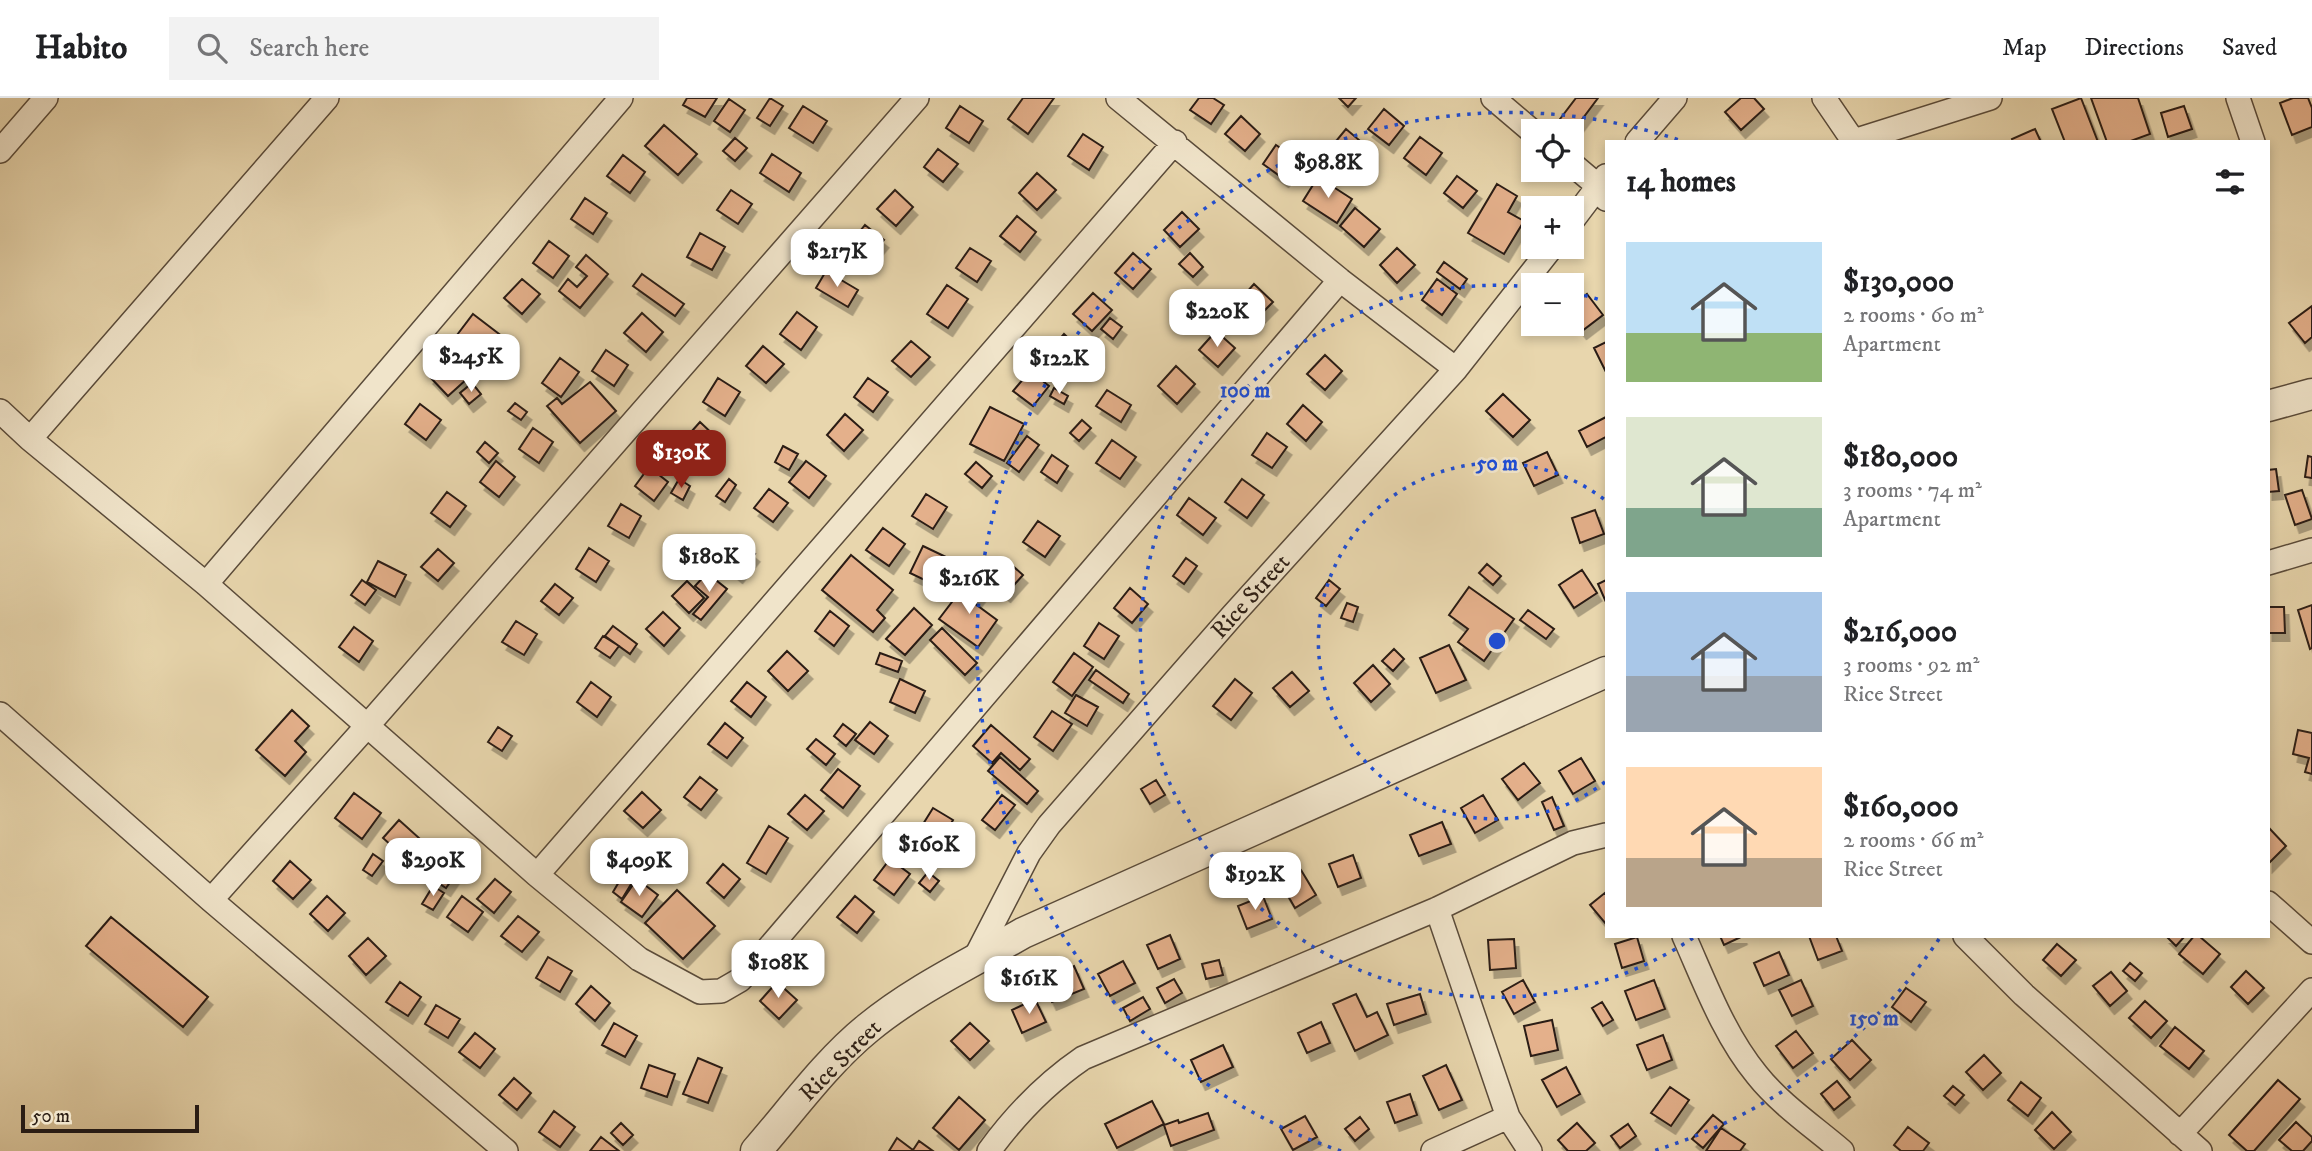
<!DOCTYPE html>
<html lang="en">
<head>
<meta charset="utf-8">
<style>
	:root { --surface:#fff; --page:#f2f2f2; --text:#202124; --muted:#757577; --line:#e0e0e0; --accent:#8f2418 }
	body { margin:0; font-family:"IM FELL DW Pica",serif; background:var(--page); color:var(--text); height:100vh; display:flex; flex-direction:column; font-size:26px; white-space:nowrap }
	* { box-sizing:border-box; margin:0 }
	p { font-size:23px; color:var(--muted) }
	.icon { flex:none; width:38px; height:38px; fill:none; stroke:currentColor; stroke-width:2; stroke-linecap:round; stroke-linejoin:round }
	.map { position:relative; flex:1; overflow:hidden }
	.panel { position:absolute; left:1605px; top:42px; width:665px; height:798px; display:flex; flex-direction:column; background:var(--surface); border-radius:0px; box-shadow:0 4px 10px #0003 }
	.panel>* { flex:none }
	.fabs { position:absolute; left:1521px; top:21px; display:grid; gap:14px }
	.fabs a { display:grid; place-items:center; width:63px; height:63px; border-radius:0px; background:var(--surface); box-shadow:0 4px 10px #0003; font-size:35px }
	.scale { position:absolute; left:21px; bottom:18px; width:178px; box-sizing:border-box; padding-left:7px; border:4px solid #2b1d14; border-top:0; font-size:19px; line-height:24px; white-space:nowrap; color:#2b1d14; -webkit-text-stroke:5px #f0e4ca; paint-order:stroke }
	.price { position:absolute; translate:-50% -60px; padding:0 16px; border-radius:14px; background:#fff; color:#222; font-size:23px; line-height:46px; filter:drop-shadow(0 2px 4px #0008) }
	.price::after { content:''; position:absolute; left:50%; top:42px; width:21px; height:16px; margin-left:-10px; background:inherit; clip-path:polygon(0 0,100% 0,50% 100%) }
	.price.on { background:var(--accent); color:#fff }
	ul { padding:0; list-style:none }
	li { display:flex; align-items:center; gap:21px; height:175px; padding:0 21px }
	li span { display:grid; place-items:center; flex:none; width:196px; height:140px; border-radius:0px; color:#555 }
	li>.icon { margin-inline-start:auto }
	span .icon { width:84px; height:84px; fill:#fffc; stroke-width:1 }
	li b { font-size:30px }
	h2 { display:flex; justify-content:space-between; align-items:center; height:84px; padding:0 21px; font-size:30px }
	header { display:flex; align-items:center; gap:42px; box-sizing:border-box; height:98px; padding:0 35px; background:var(--surface); border-bottom:2px solid var(--line) }
	header strong { font-size:33px }
	nav { display:flex; gap:38px; margin-inline-start:auto; font-size:24px }
	.search { width:490px; height:63px; background:var(--page); display:flex; align-items:center; gap:18px; box-sizing:border-box; padding:0 24px; border-radius:0px; color:var(--muted); font-size:26px }
	.map>svg:first-child { display:block }
	.building { fill:#e4b08b; stroke:#2b1d14; stroke-width:2; filter:url(#shadow) }
	.lines { fill:none; stroke-linecap:round; stroke-linejoin:round }
	.minor-casing { stroke:#5a4b3a; stroke-width:26 }
	.tertiary-casing { stroke:#5a4b3a; stroke-width:33 }
	.minor { stroke:#f0e4ca; stroke-width:23 }
	.tertiary { stroke:#f0e4ca; stroke-width:30 }
	.ring { fill:none; stroke:#1d4ed8; stroke-width:3.5; stroke-dasharray:3.5 7 }
	.labels { text-anchor:middle; stroke-width:5; stroke-linejoin:round; paint-order:stroke }
	.street-label { font-size:24px; fill:#2b1d14; stroke:#f0e4ca }
	.centre { fill:#1d4ed8; stroke:#f0e4ca; stroke-width:3.5 }
	.ring-label { font-size:21px; text-anchor:middle; font-weight:bold; fill:#1d4ed8; stroke:#f0e4ca; stroke-width:5; stroke-linejoin:round; paint-order:stroke }
</style>
</head>
<body>
<header>
<strong>Habito</strong>
<div class="search"><svg class="icon" aria-label="search" viewBox="0 0 24 24"><circle cx="10" cy="10" r="6"/><path d="M15 15l6 6"/></svg>Search here</div>
<nav><a>Map</a><a>Directions</a><a>Saved</a></nav>
</header>
<div class="map">
<svg width="2312" height="1053" viewBox="0 0 2312 1053">
	<defs>
		<filter id="shadow"><feDropShadow dx="4.5" dy="8" stdDeviation="0" flood-color="#0004"/></filter>
	</defs>
	<rect width="100%" height="100%" fill="#e8d6ad"/>
	<filter id="stains"><feTurbulence type="fractalNoise" baseFrequency=".00286" numOctaves="4"/><feColorMatrix values="0 0 0 0 .2 0 0 0 0 .09 0 0 0 0 .02 0 0 0 .5 -.17"/></filter>
	<radialGradient id="worn" r=".72"><stop offset=".6" stop-color="#630" stop-opacity="0"/><stop offset="1" stop-color="#630" stop-opacity=".3"/></radialGradient>
	<path class="building" d="M687 0H717L705 19 683 7Z
		M770 0 783 8 770 28 757 20Z
		M1023 0H1054L1028 36 1008 21Z
		M1199 0H1213L1224 7 1211 26 1190 12Z
		M1339 0H1356L1348 9Z
		M1576 0H1598L1574 32 1560 21Z
		M1741 0H1754L1764 11 1741 32 1725 14Z
		M2081 0 2098 44H2065L2052 11Z
		M2091 0H2138L2150 36 2128 44H2107Z
		M2293 0H2308L2312 10V29L2292 37 2280 5Z
		M729 1 745 12 730 34 714 23Z
		M803 8 827 23 813 45 789 30Z
		M960 8 983 23 969 45 946 30Z
		M2184 8 2192 31 2168 39 2161 15Z
		M1384 11 1404 28 1389 47 1368 31Z
		M1241 18 1260 36 1245 53 1225 36Z
		M664 27 697 56 678 77 645 48Z
		M1346 31 1359 42 1345 58 1332 48Z
		M2035 31 2041 44H2013L2012 41Z
		M1083 36 1103 49 1089 72 1068 58Z
		M1420 39 1442 55 1426 77 1404 60Z
		M735 40 747 50 735 63 723 53Z
		M1276 47 1298 62 1284 81 1263 66Z
		M938 51 958 66 943 84 924 69Z
		M772 56 801 75 789 94 760 75Z
		M623 57 645 74 630 95 607 78Z
		M1037 75 1056 92 1037 112 1019 95Z
		M1457 78 1477 93 1463 110 1444 95Z
		M1318 79 1352 101 1337 125 1303 103Z
		M1497 86 1517 98 1508 114 1524 123 1504 156 1468 135Z
		M731 92 752 106 738 126 717 112Z
		M895 92 913 109 896 128 877 111Z
		M585 100 607 115 593 136 571 121Z
		M1355 110 1380 131 1364 149 1340 128Z
		M1182 114 1199 131 1180 149 1164 132Z
		M1017 118 1036 134 1020 154 1000 138Z
		M865 127 884 142 867 162 849 147Z
		M700 135 725 149 712 172 687 159Z
		M549 143 569 158 553 180 533 165Z
		M970 150 991 163 977 184 956 170Z
		M1397 150 1415 167 1397 185 1380 167Z
		M1133 155 1151 171 1133 191 1115 175Z
		M1190 155 1203 169 1193 179 1179 166Z
		M586 157 608 176 580 210 559 193 568 181 577 189 587 178 576 169Z
		M1444 164 1467 181 1460 191 1437 174Z
		M826 173 858 192 848 209 816 190Z
		M642 176 684 206 675 218 633 188Z
		M522 181 540 196 522 216 504 200Z
		M1437 181 1457 196 1442 217 1422 202Z
		M1254 186 1273 204 1256 221 1238 204Z
		M947 187 968 201 948 230 927 216Z
		M1093 195 1112 212 1092 233 1073 216Z
		M1587 196 1603 217 1582 233 1572 220V208Z
		M2312 208V239L2305 245 2289 225Z
		M797 214 817 229 801 252 780 236Z
		M642 215 663 234 646 254 624 235Z
		M473 216 503 239 488 260 457 237Z
		M1110 220 1122 229 1113 241 1101 231Z
		M1216 233 1235 250 1218 269 1199 252Z
		M1064 236 1081 252 1063 272 1046 257Z
		M911 243 930 259 911 279 892 263Z
		M1606 244V274L1594 250Z
		M763 248 784 266 766 285 746 268Z
		M606 252 628 267 614 288 592 273Z
		M1325 257 1342 273 1325 292 1307 276Z
		M449 260 468 280 448 298 429 278Z
		M560 260 579 274 561 299 542 285Z
		M1176 268 1195 286 1177 306 1158 288Z
		M1030 273 1049 288 1033 308 1013 293Z
		M718 280 740 294 725 318 703 304Z
		M868 280 888 294 873 314 854 299Z
		M590 284 616 313 580 345 547 308 557 300 562 306Z
		M472 285 481 296 469 306 460 295Z
		M1054 290 1068 298 1064 306 1050 298Z
		M1107 292 1131 307 1121 324 1096 308Z
		M1503 296 1530 322 1513 339 1486 313Z
		M515 305 527 314 521 322 508 313Z
		M420 306 441 322 426 342 405 326Z
		M1303 307 1322 324 1306 343 1287 326Z
		M990 309 1024 326 1004 363 970 346Z
		M845 316 863 332 844 353 827 337Z
		M1606 319V339L1587 349 1579 333Z
		M1082 322 1091 330 1079 343 1070 335Z
		M700 324 719 342 694 369 675 352Z
		M533 330 553 344 539 365 519 351Z
		M1267 335 1287 349 1272 370 1252 357Z
		M1027 338 1039 347 1019 374 1007 365Z
		M1112 342 1136 359 1120 381 1096 365Z
		M485 344 498 355 489 365 477 354Z
		M783 348 798 356 789 372 775 364Z
		M1547 354 1558 377 1534 388 1523 365Z
		M1052 357 1068 368 1057 385 1041 374Z
		M2308 358 2312 359V380L2305 379Z
		M496 363 515 379 499 399 480 384Z
		M806 363 826 378 809 400 789 384Z
		M976 364 992 378 982 390 965 376Z
		M649 369 668 384 654 403 635 388Z
		M2276 371 2279 393 2268 394V372Z
		M679 381 690 388 683 402 671 395Z
		M729 381 736 387 725 404 716 398Z
		M1242 381 1264 397 1247 420 1225 404Z
		M769 391 788 405 773 424 754 410Z
		M2302 392 2312 421 2295 427 2285 397Z
		M447 394 466 408 450 429 431 415Z
		M926 396 947 409 933 431 912 418Z
		M1189 400 1216 420 1203 437 1177 417Z
		M621 406 641 418 629 440 608 428Z
		M1595 412 1604 436 1580 445 1572 420Z
		M1038 423 1060 438 1045 459 1023 444Z
		M883 430 905 446 889 468 866 452Z
		M735 440 755 456 738 477 718 460Z
		M923 448 946 459 933 486 910 475Z
		M589 450 609 463 596 484 576 471Z
		M438 451 454 465 438 483 421 469Z
		M851 457 893 492 877 512 885 520 873 534 822 492Z
		M1186 460 1197 468 1184 486 1173 478Z
		M1005 461 1023 477 1006 496 988 480Z
		M378 463 406 477 395 499 367 484Z
		M1487 466 1501 478 1493 487 1479 475Z
		M1582 472 1597 495 1574 510 1559 487Z
		M707 475 727 491 701 522 693 516 708 499 695 488Z
		M362 482 376 492 365 507 351 497Z
		M1329 482 1340 491 1326 508 1316 500Z
		M1606 482V504L1598 486Z
		M687 483 704 500 689 515 672 498Z
		M968 483 982 494 974 505 997 522 978 549 939 521Z
		M555 486 573 500 559 517 541 503Z
		M1469 489 1514 521 1484 563 1458 544 1468 531 1449 517Z
		M1130 490 1148 506 1132 525 1114 510Z
		M1347 505 1358 509 1353 524 1341 520Z
		M2312 507V550L2310 551 2298 512Z
		M2268 509H2284L2285 535H2268Z
		M914 510 932 527 905 557 886 541Z
		M1528 512 1554 531 1546 541 1520 522Z
		M830 513 849 528 834 548 815 533Z
		M663 514 680 530 664 548 646 531Z
		M516 523 537 536 524 557 502 544Z
		M1099 525 1119 538 1104 561 1084 548Z
		M613 528 637 546 630 556 605 538Z
		M354 529 373 543 359 564 339 549Z
		M942 530 977 565 965 577 930 542Z
		M603 538 619 548 610 560 595 550Z
		M1449 547 1466 582 1436 595 1420 560Z
		M1394 551 1404 561 1393 573 1382 563Z
		M787 553 808 573 788 593 768 573Z
		M880 555 902 563 898 574 876 566Z
		M1074 555 1093 569 1072 598 1053 584Z
		M1373 567 1390 586 1371 604 1354 585Z
		M1096 572 1129 596 1123 605 1089 582Z
		M1292 574 1309 593 1290 609 1273 590Z
		M900 581 925 593 915 615 890 604Z
		M1235 581 1252 595 1231 622 1213 608Z
		M591 584 611 599 597 619 577 604Z
		M747 584 766 599 751 619 731 603Z
		M1076 597 1098 609 1087 628 1065 615Z
		M292 612 309 628 295 643 306 654 285 678 256 652Z
		M1052 613 1072 626 1053 653 1034 639Z
		M870 624 888 638 874 656 855 642Z
		M725 625 743 640 727 660 708 646Z
		M843 626 856 636 846 648 834 638Z
		M991 627 1030 661 1020 672 1001 655 992 665 973 648Z
		M498 629 512 638 502 653 488 644Z
		M2298 632 2312 635V676L2305 674 2309 660 2293 656Z
		M816 641 835 656 826 667 807 651Z
		M1000 659 1038 693 1027 706 988 673Z
		M1581 660 1595 683 1573 696 1559 673Z
		M1524 665 1540 685 1518 702 1502 681Z
		M838 671 860 688 843 710 821 692Z
		M700 679 717 692 701 712 684 699Z
		M1156 682 1165 697 1150 706 1141 691Z
		M642 694 661 712 643 730 624 713Z
		M354 695 381 715 362 741 335 720Z
		M805 697 824 713 807 732 788 716Z
		M1002 697 1015 707 995 732 982 722Z
		M1483 697 1498 722 1475 735 1461 710Z
		M1552 699 1564 728 1554 732 1542 704Z
		M933 710 953 722 941 743 920 731Z
		M399 722 419 740 403 758 383 740Z
		M1442 724 1451 746 1419 758 1410 737Z
		M769 728 788 740 766 776 747 765Z
		M2270 731 2286 748 2268 766V733Z
		M629 745 645 757 636 769 620 756Z
		M373 756 383 763 372 778 363 772Z
		M439 757 459 771 446 790 425 776Z
		M1353 757 1361 780 1338 789 1329 766Z
		M890 761 910 776 894 797 874 782Z
		M290 763 311 782 293 801 273 783Z
		M723 766 740 781 724 800 707 785Z
		M626 772 636 778 622 801 613 794Z
		M1301 772 1316 797 1295 810 1280 784Z
		M928 774 939 783 930 794 919 785Z
		M495 781 511 794 494 815 477 801Z
		M637 781 658 797 642 819 621 804Z
		M433 788 444 795 433 812 422 806Z
		M677 792 715 828 683 861 645 825Z
		M1606 794V826L1590 807Z
		M327 798 345 815 328 833 310 816Z
		M462 798 483 814 468 834 447 819Z
		M855 798 874 814 857 835 837 819Z
		M1263 798 1272 821 1247 831 1238 808Z
		M518 818 539 834 522 854 501 838Z
		M111 819 208 899 183 929 86 848Z
		M1170 837 1180 861 1158 871 1147 847Z
		M1720 838H1743L1724 847Z
		M1809 838H1836L1842 853 1818 862Z
		M2166 838H2185L2176 848Z
		M2194 838H2199L2220 856 2203 876 2179 856Z
		M1637 839 1644 863 1622 870 1615 846Z
		M368 840 386 858 366 877 349 858Z
		M1514 841 1516 870 1490 872 1488 842Z
		M2057 846 2076 862 2061 878 2043 862Z
		M1779 854 1789 877 1764 888 1754 865Z
		M548 859 572 873 560 894 536 880Z
		M1219 862 1223 877 1206 881 1202 866Z
		M1123 863 1135 885 1110 898 1098 876Z
		M2130 865 2142 875 2135 883 2123 873Z
		M1074 868 1084 891 1052 904 1042 882Z
		M2246 873 2264 890 2248 906 2231 889Z
		M2111 874 2127 893 2110 908 2093 888Z
		M1174 881 1182 895 1165 905 1157 890Z
		M1523 882 1535 904 1514 916 1502 894Z
		M1654 882 1665 911 1636 922 1625 893Z
		M1801 882 1813 908 1792 918 1779 892Z
		M400 884 421 899 408 918 386 904Z
		M777 884 797 902 779 921 760 903Z
		M591 888 610 905 595 923 576 906Z
		M1906 890 1926 904 1911 924 1892 909Z
		M1356 896 1367 919 1377 914 1388 937 1355 953 1333 906Z
		M1420 896 1426 916 1394 927 1387 906Z
		M1143 899 1150 911 1130 923 1123 910Z
		M1035 901 1046 924 1022 935 1012 912Z
		M2145 903 2167 923 2151 940 2129 920Z
		M1602 904 1613 922 1603 928 1592 910Z
		M436 907 460 921 448 940 425 926Z
		M1552 922 1558 952 1531 958 1524 928Z
		M1321 924 1330 945 1307 955 1298 935Z
		M614 925 637 938 625 959 602 947Z
		M970 925 989 943 970 962 951 943Z
		M2175 929 2204 953 2189 971 2160 948Z
		M1796 933 1813 955 1793 970 1776 948Z
		M475 935 495 951 480 970 459 954Z
		M1663 937 1672 962 1647 972 1637 947Z
		M1852 942 1871 962 1850 982 1831 961Z
		M1223 947 1233 969 1201 984 1191 962Z
		M1984 957 2001 975 1983 992 1966 974Z
		M698 960 722 970 708 1005 683 996Z
		M649 967 675 976 667 999 641 990Z
		M1446 967 1462 1002 1439 1012 1423 978Z
		M1566 969 1580 996 1557 1009 1542 982Z
		M514 980 531 995 517 1012 499 997Z
		M2278 982 2300 1001 2254 1053H2247L2229 1037Z
		M1837 983 1850 999 1834 1012 1821 996Z
		M2021 984 2041 1000 2028 1018 2008 1002Z
		M1953 988 1964 997 1955 1007 1944 998Z
		M1670 989 1689 1002 1671 1028 1651 1015Z
		M1410 996 1417 1017 1395 1025 1387 1004Z
		M959 999 985 1022 959 1052 933 1030Z
		M1152 1003 1164 1026 1117 1050 1105 1026Z
		M554 1013 575 1029 560 1049 539 1034Z
		M2052 1014 2071 1034 2054 1051 2035 1032Z
		M1208 1015 1214 1032 1171 1048 1164 1027 1178 1022 1179 1025Z
		M1713 1017 1724 1026 1703 1050 1692 1041Z
		M1305 1018 1317 1039 1293 1052 1281 1031Z
		M1360 1019 1369 1031 1355 1043 1345 1031Z
		M2296 1024 2312 1039V1043L2303 1053H2292L2279 1042Z
		M621 1025 633 1037 623 1047 611 1035Z
		M1577 1025 1595 1045 1586 1053H1568L1558 1042Z
		M1628 1026 1636 1038 1620 1050 1611 1038Z
		M1908 1029 1929 1045 1923 1053H1901L1894 1047Z
		M1721 1030 1745 1046 1740 1053H1706Z
		M601 1039 619 1053H590Z
		M897 1040 913 1052 919 1043 933 1053H889Z"/>
	<g class="lines">
		<defs>
			<path id="minor" d="M1118 0 1340 182 1456 271
				M1493 0 1533 34
				M1824 0 1854 44
				M2238 0 2253 44
				M1854 43 1990 0
				M1637 44 1675 0
				M0 53 46 0
				M1572 66 1598 88 1606 101
				M1572 123 1606 78
				M0 313 30 341 206 486 537 777 639 861 700 894 721 893 740 882 761 859 1340 182
				M30 341 327 0
				M2268 465 2312 452
				M206 486 621 0
				M0 616 211 802 506 1053
				M537 777 1175 44
				M211 802 368 627 917 0
				M2268 805 2312 844
				M1437 811 1508 1019 1530 1053
				M1684 838C1705 885 1724 937 1757 977 1780 1006 1814 1029 1842 1053
				M1965 838 2024 897 2200 1053
				M973 864 1029 755 1049 727 1232 518 1456 271 1552 149
				M2180 1036 2312 892
				M989 1053C1016 1016 1045 986 1083 960L1437 811 1573 745 1606 737
				M1433 1053 1508 1019"/>
			<path id="tertiary" d="M2268 308 2312 296
				M756 1053C791 1013 826 964 868 930 914 892 971 865 1023 835L1606 574"/>
		</defs>
		<use href="#minor" class="minor-casing"/>
		<use href="#tertiary" class="tertiary-casing"/>
		<use href="#minor" class="minor"/>
		<use href="#tertiary" class="tertiary"/>
	</g>
	<g class="ring">
		<path d="M1605 684A178 178 0 1 1 1605 402"/>
		<path d="M1693 840A356 356 0 1 1 1531 189M1574 195A356 356 0 0 1 1604 203"/>
		<path d="M1939 841A533 533 0 0 1 1653 1053M1341 1053A533 533 0 1 1 1679 42"/>
	</g>
	<g class="labels">
		<g class="street-label">
			<text transform="translate(1250 498) rotate(-48)" y="8">Rice Street</text>
			<text transform="translate(840 962) rotate(-45)" y="8">Rice Street</text>
		</g>
	</g>
	<circle cx="1497" cy="543" r="10" class="centre"/>
	<g class="ring-label">
		<text x="1245" y="299">100 m</text>
		<text x="1497" y="372">50 m</text>
		<text x="1874" y="927">150 m</text>
	</g>
	<rect width="100%" height="100%" filter="url(#stains)"/>
	<rect width="100%" height="100%" fill="url(#worn)"/>
</svg>
<div class="fabs">
<a><svg class="icon" aria-label="locate" viewBox="0 0 24 24"><circle cx="12" cy="12" r="6"/><path d="M12 2v4M12 18v4M2 12h4M18 12h4"/></svg></a>
<a>+</a>
<a>−</a>
</div>
<div class="scale">50 m</div>
<b class="price" style="left:1328px;top:102px">$98.8K</b>
<b class="price" style="left:837px;top:191px">$217K</b>
<b class="price" style="left:1217px;top:251px">$220K</b>
<b class="price" style="left:471px;top:296px">$245K</b>
<b class="price" style="left:1059px;top:298px">$122K</b>
<b class="price on" style="left:681px;top:392px">$130K</b>
<b class="price" style="left:709px;top:496px">$180K</b>
<b class="price" style="left:969px;top:518px">$216K</b>
<b class="price" style="left:929px;top:784px">$160K</b>
<b class="price" style="left:433px;top:800px">$290K</b>
<b class="price" style="left:639px;top:800px">$409K</b>
<b class="price" style="left:1255px;top:814px">$192K</b>
<b class="price" style="left:778px;top:902px">$108K</b>
<b class="price" style="left:1029px;top:918px">$161K</b>
<section class="panel">
<h2>14 homes<svg class="icon" aria-label="filters" viewBox="0 0 24 24"><path d="M4 7h16M4 17h16"/><circle cx="9" cy="7" r="2"/><circle cx="15" cy="17" r="2"/></svg></h2>
<ul>
<li><span style="background:linear-gradient(#bfe0f5 65%,#8fb573 0)"><svg class="icon" aria-label="home" viewBox="0 0 24 24"><path d="M3 11l9-7 9 7M6 9v11h12V9"/></svg></span><div><b>$130,000</b><p>2 rooms · 60 m²</p><p>Apartment</p></div></li>
<li><span style="background:linear-gradient(#dfe7d0 65%,#7fa58c 0)"><svg class="icon" aria-label="home" viewBox="0 0 24 24"><path d="M3 11l9-7 9 7M6 9v11h12V9"/></svg></span><div><b>$180,000</b><p>3 rooms · 74 m²</p><p>Apartment</p></div></li>
<li><span style="background:linear-gradient(#a9c7e8 60%,#9aa5b1 0)"><svg class="icon" aria-label="home" viewBox="0 0 24 24"><path d="M3 11l9-7 9 7M6 9v11h12V9"/></svg></span><div><b>$216,000</b><p>3 rooms · 92 m²</p><p>Rice Street</p></div></li>
<li><span style="background:linear-gradient(#ffd9b3 65%,#b9a48a 0)"><svg class="icon" aria-label="home" viewBox="0 0 24 24"><path d="M3 11l9-7 9 7M6 9v11h12V9"/></svg></span><div><b>$160,000</b><p>2 rooms · 66 m²</p><p>Rice Street</p></div></li>
</ul>
</section>
</div>
</body>
</html>
